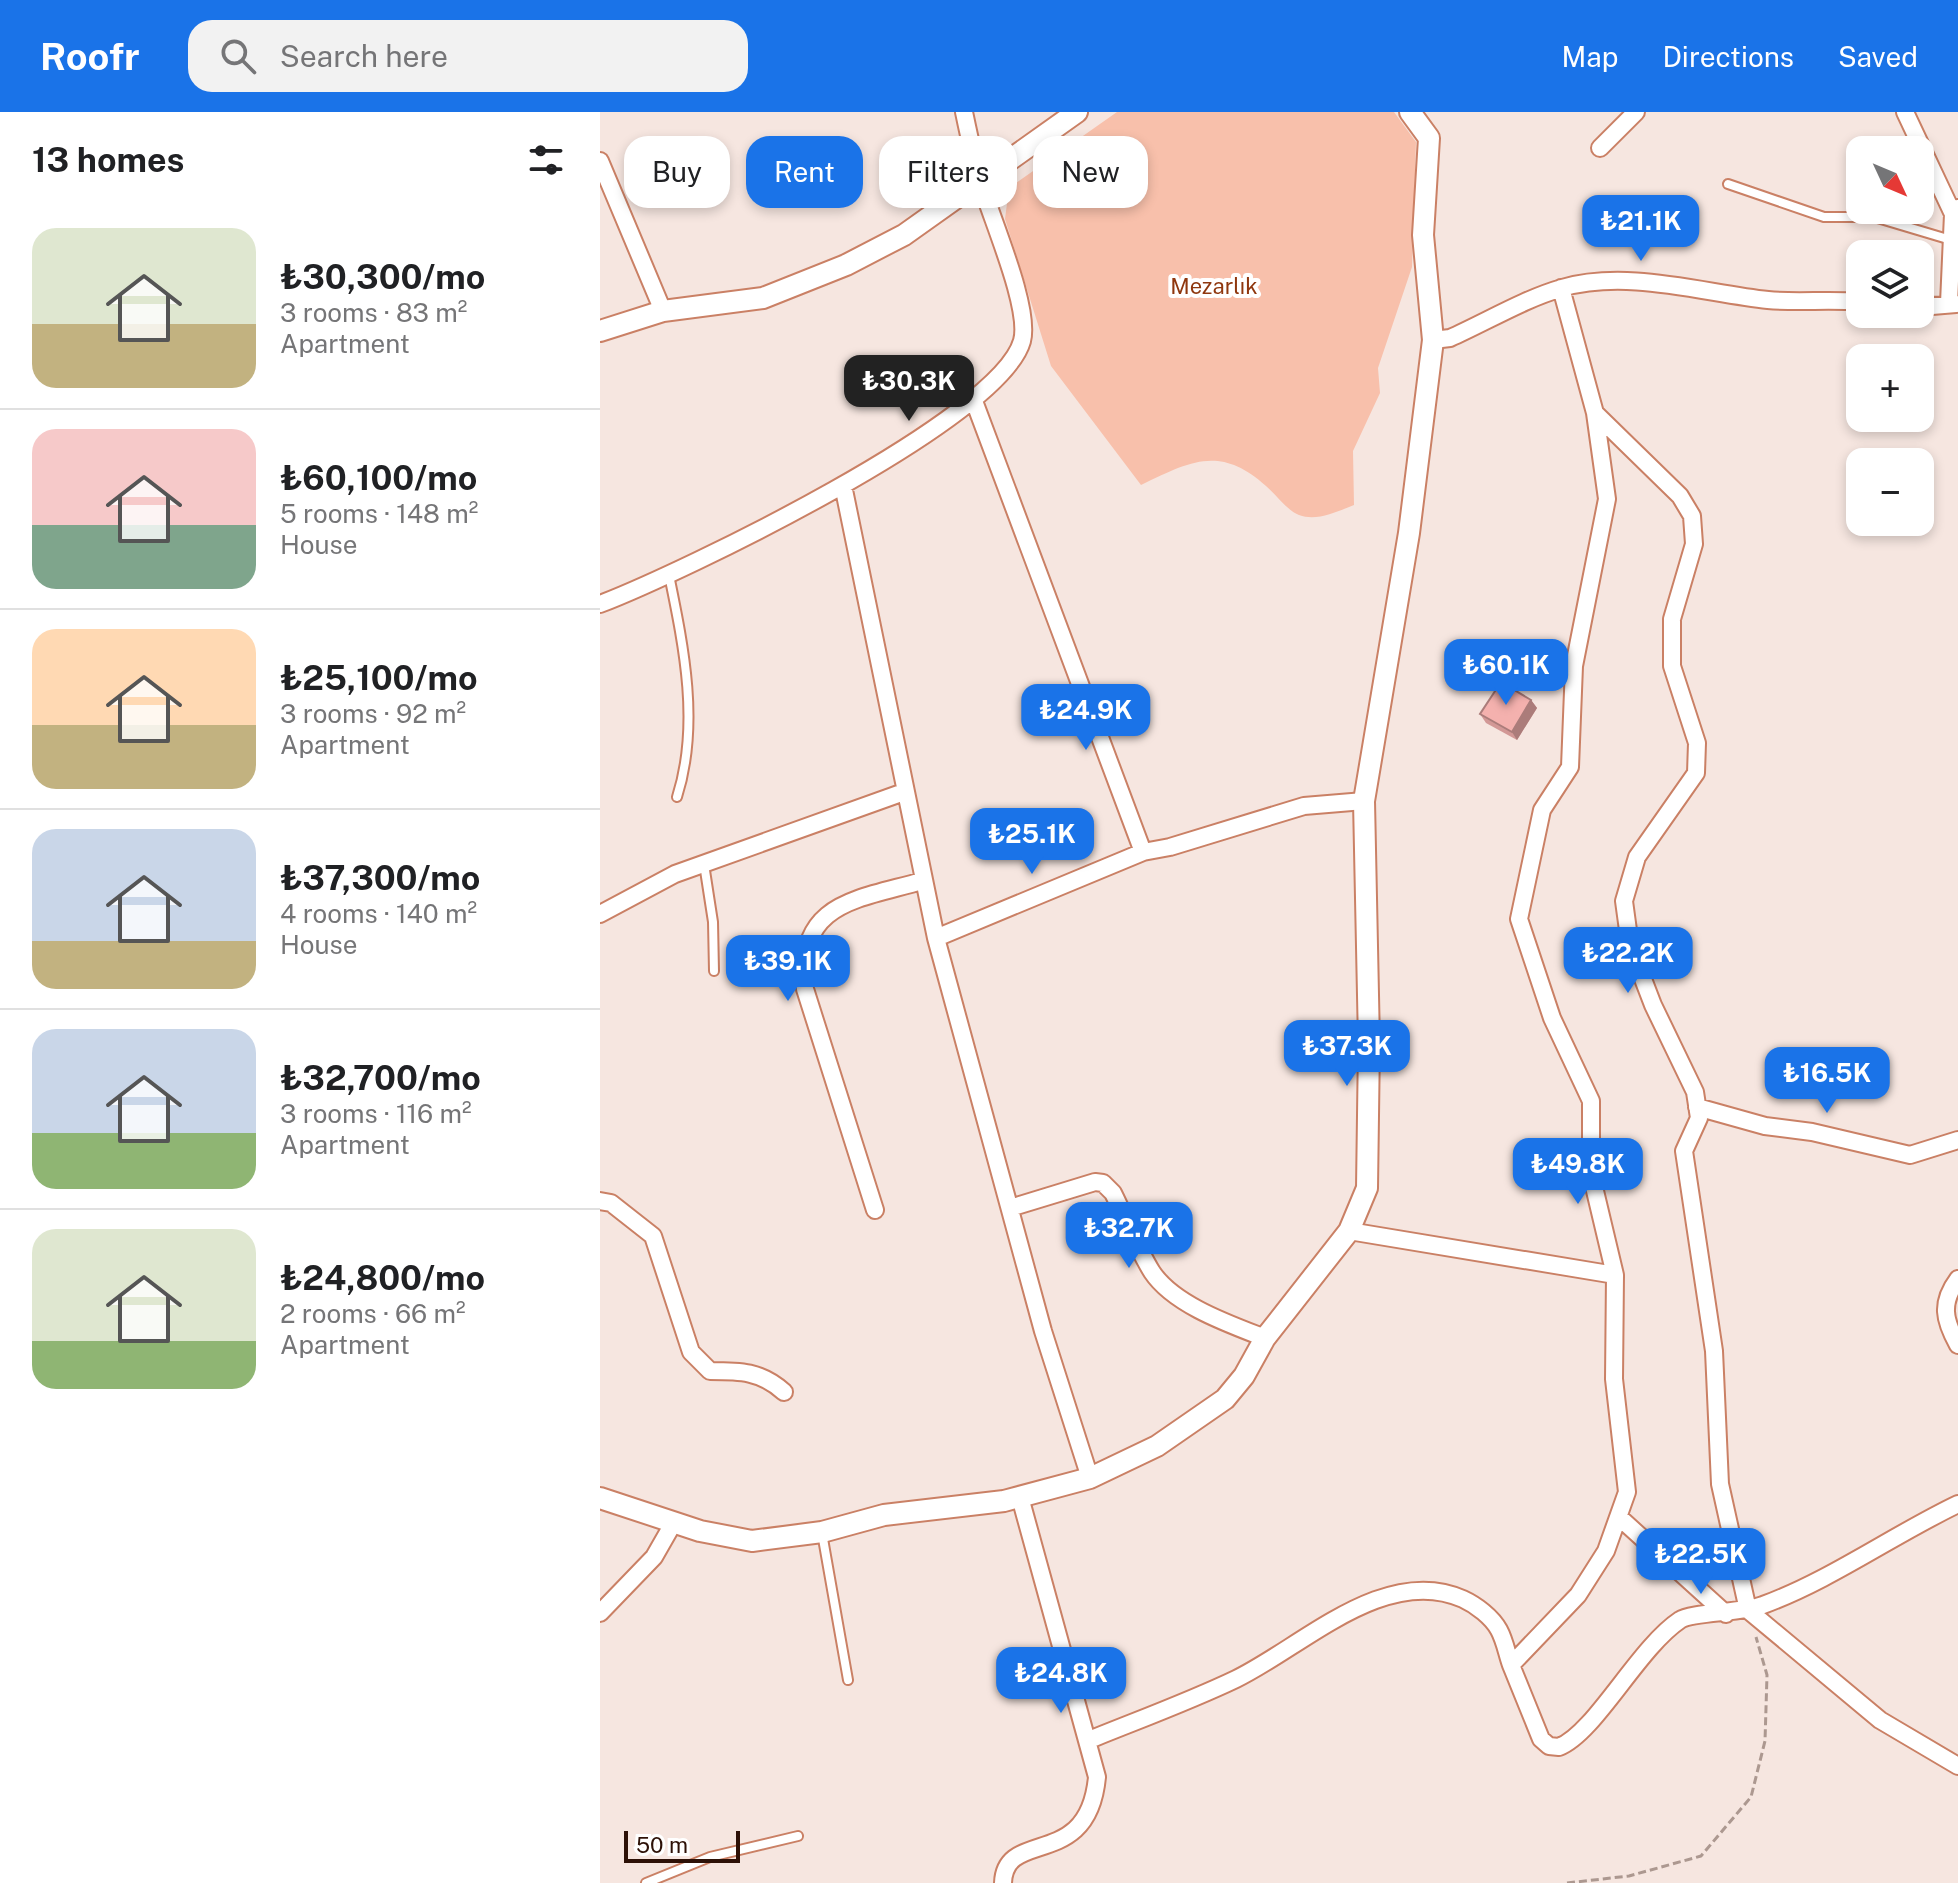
<!DOCTYPE html>
<html lang="en">
<head>
<meta charset="utf-8">
<style>
	:root { --surface:#fff; --page:#f2f2f2; --text:#202124; --muted:#757577; --line:#e0e0e0; --accent:#1a73e8 }
	body { margin:0; font-family:"Public Sans",sans-serif; background:var(--page); color:var(--text); height:100vh; display:flex; flex-direction:column; font-size:30px; white-space:nowrap }
	* { box-sizing:border-box; margin:0 }
	p { font-size:26px; color:var(--muted) }
	.icon { flex:none; width:44px; height:44px; fill:none; stroke:currentColor; stroke-width:2; stroke-linecap:round; stroke-linejoin:round }
	.map { position:relative; flex:1; overflow:hidden }
	.panel { display:flex; flex-direction:column; background:var(--surface); width:600px }
	.panel>* { flex:none }
	.guide { position:absolute; left:24px; top:24px; width:760px; height:72px; display:flex; gap:16px }
	.needle { width:52px; rotate:134deg }
	.controls { position:absolute; left:1246px; top:24px; display:grid; gap:16px }
	.controls a { display:grid; place-items:center; width:88px; height:88px; border-radius:16px; background:var(--surface); box-shadow:0 4px 12px #0003; font-size:40px }
	.scale { position:absolute; left:24px; bottom:20px; width:116px; box-sizing:border-box; padding-left:8px; border:4px solid #2d1107; border-top:0; font-size:22px; line-height:28px; white-space:nowrap; color:#2d1107; -webkit-text-stroke:6px #fff; paint-order:stroke }
	.price { position:absolute; translate:-50% -68px; padding:0 18px; border-radius:16px; background:var(--accent); color:#fff; font-size:26px; line-height:52px; filter:drop-shadow(0 2px 4px #0008) }
	.price::after { content:''; position:absolute; left:50%; top:48px; width:24px; height:18px; margin-left:-12px; background:inherit; clip-path:polygon(0 0,100% 0,50% 100%) }
	.price.selected { background:#222; color:#fff }
	ul { padding:0; list-style:none }
	li { display:flex; align-items:center; gap:24px; height:200px; padding:0 32px }
	li+li { border-top:2px solid var(--line) }
	li span { display:grid; place-items:center; flex:none; width:224px; height:160px; border-radius:24px; color:#555 }
	li>.icon { margin-inline-start:auto }
	span .icon { width:96px; height:96px; fill:#fffc; stroke-width:1 }
	li b { font-size:34px }
	h2 { display:flex; justify-content:space-between; align-items:center; height:96px; padding:0 32px; font-size:34px }
	.chip { padding:0 28px; border-radius:24px; background:var(--surface); box-shadow:0 4px 12px #0003; font-size:28px; line-height:72px }
	.chip.selected { background:var(--accent); color:#fff }
	header { display:flex; align-items:center; gap:48px; box-sizing:border-box; height:112px; padding:0 40px; background:var(--accent); color:#fff }
	header strong { font-size:38px }
	nav { display:flex; gap:44px; margin-inline-start:auto; font-size:28px }
	.search { width:560px; height:72px; background:var(--page); display:flex; align-items:center; gap:20px; box-sizing:border-box; padding:0 28px; border-radius:24px; color:var(--muted); font-size:30px }
	main { display:flex; flex:1; min-height:0 }
	.map>svg:first-child { display:block }
	.green { fill:#f8c0ab }
	.lines { fill:none; stroke-linecap:round; stroke-linejoin:round }
	.service-casing { stroke:#ca8065; stroke-width:12 }
	.minor-casing { stroke:#ca8065; stroke-width:20 }
	.tertiary-casing { stroke:#ca8065; stroke-width:24 }
	.path { stroke:#ac9890; stroke-width:3; stroke-dasharray:8 4; stroke-linecap:butt }
	.service { stroke:#fff; stroke-width:8 }
	.minor { stroke:#fff; stroke-width:16 }
	.tertiary { stroke:#fff; stroke-width:20 }
	.wall { fill:#d29896 }
	.shaded-wall { fill:#ab7c7a }
	.building { fill:#f4b1ae; stroke:#ab7c7a; stroke-width:2 }
	.labels { text-anchor:middle; stroke-width:8; stroke-linejoin:round; paint-order:stroke }
	.park-label { font-size:22px; fill:#8f370e; stroke:#fff }
</style>
</head>
<body>
<header>
<strong>Roofr</strong>
<div class="search"><svg class="icon" aria-label="search" viewBox="0 0 24 24"><circle cx="10" cy="10" r="6"/><path d="M15 15l6 6"/></svg>Search here</div>
<nav><a>Map</a><a>Directions</a><a>Saved</a></nav>
</header>
<main>
<section class="panel">
<h2>13 homes<svg class="icon" aria-label="filters" viewBox="0 0 24 24"><path d="M4 7h16M4 17h16"/><circle cx="9" cy="7" r="2"/><circle cx="15" cy="17" r="2"/></svg></h2>
<ul>
<li><span style="background:linear-gradient(#dfe7d0 60%,#c2b280 0)"><svg class="icon" aria-label="home" viewBox="0 0 24 24"><path d="M3 11l9-7 9 7M6 9v11h12V9"/></svg></span><div><b>₺30,300/mo</b><p>3 rooms · 83 m²</p><p>Apartment</p></div></li>
<li><span style="background:linear-gradient(#f6c9c9 60%,#7fa58c 0)"><svg class="icon" aria-label="home" viewBox="0 0 24 24"><path d="M3 11l9-7 9 7M6 9v11h12V9"/></svg></span><div><b>₺60,100/mo</b><p>5 rooms · 148 m²</p><p>House</p></div></li>
<li><span style="background:linear-gradient(#ffd9b3 60%,#c2b280 0)"><svg class="icon" aria-label="home" viewBox="0 0 24 24"><path d="M3 11l9-7 9 7M6 9v11h12V9"/></svg></span><div><b>₺25,100/mo</b><p>3 rooms · 92 m²</p><p>Apartment</p></div></li>
<li><span style="background:linear-gradient(#c9d6e8 70%,#c2b280 0)"><svg class="icon" aria-label="home" viewBox="0 0 24 24"><path d="M3 11l9-7 9 7M6 9v11h12V9"/></svg></span><div><b>₺37,300/mo</b><p>4 rooms · 140 m²</p><p>House</p></div></li>
<li><span style="background:linear-gradient(#c9d6e8 65%,#8fb573 0)"><svg class="icon" aria-label="home" viewBox="0 0 24 24"><path d="M3 11l9-7 9 7M6 9v11h12V9"/></svg></span><div><b>₺32,700/mo</b><p>3 rooms · 116 m²</p><p>Apartment</p></div></li>
<li><span style="background:linear-gradient(#dfe7d0 70%,#8fb573 0)"><svg class="icon" aria-label="home" viewBox="0 0 24 24"><path d="M3 11l9-7 9 7M6 9v11h12V9"/></svg></span><div><b>₺24,800/mo</b><p>2 rooms · 66 m²</p><p>Apartment</p></div></li>
</ul>
</section>
<div class="map">
<svg width="1358" height="1771" viewBox="0 0 1358 1771">
	<rect width="100%" height="100%" fill="#f6e6e0"/>
	<path class="green" d="M517 0H794L816 30 812 155 778 256 780 281 753 339 754 393C738 399 717 410 699 403 688 399 676 383 666 374 620 333 591 349 541 373L451 254 405 107 409 76Z"/>
	<g class="lines">
		<defs>
			<path id="service" d="M1128 72 1224 105H1274L1351 128
				M69 463C84 536 100 613 77 685
				M104 752 113 810 114 859
				M222 1421 248 1568
				M46 1771 110 1745 198 1724"/>
			<path id="minor" d="M1305 0 1353 102
				M1000 36 1036 0
				M0 49 63 199
				M1349 191 1353 102 1358 96
				M1320 195 1356 192
				M833 228 850 226C886 210 924 187 962 176 1027 157 1103 181 1168 188 1199 191 1229 187 1260 190
				M374 289 543 740 570 735 704 694 764 689
				M996 302 1080 384 1092 404 1094 432 1072 507V554L1097 631 1096 661 1037 745 1024 789 1030 833 1053 893 1095 980 1099 1006 1084 1039 1114 1239 1120 1372 1148 1498 1280 1608 1358 1654
				M243 373 336 826 443 1219 490 1366
				M0 492C81 461 400 308 422 229 431 196 391 106 381 71 374 48 369 24 364 0
				M0 802 75 762 304 680
				M336 826 543 740
				M1097 995 1165 1014 1212 1020 1310 1043 1358 1028
				M0 1089 11 1091 53 1124 91 1240 110 1259C140 1259 161 1259 184 1280
				M410 1096 495 1070 503 1071 513 1081C526 1107 537 1136 552 1160 574 1193 629 1212 665 1226
				M275 1098 205 877C196 790 256 788 322 769
				M749 1119 1015 1163
				M1358 1167C1340 1191 1344 1208 1358 1233
				M1020 1406 1126 1502
				M0 1501 54 1445 74 1410
				M911 1553 941 1627 949 1634 959 1635C995 1621 1038 1536 1080 1508 1091 1500 1143 1501 1163 1493 1231 1468 1293 1423 1358 1392
				M489 1628C538 1608 588 1590 636 1567 702 1535 785 1452 863 1487 876 1493 892 1505 899 1518 905 1529 907 1542 911 1553L978 1483 1006 1439 1027 1380 1014 1267 1015 1163 991 1062V989L952 906 919 807 942 698 970 655 974 554 1007 387 995 301 961 176
				M403 1771C405 1715 488 1760 497 1665L420 1385"/>
			<path id="tertiary" d="M0 219 63 199 163 186 246 153 304 123 477 0
				M0 1386 100 1419 152 1429 222 1420 284 1403 404 1389 490 1366 557 1334 625 1287 644 1264 665 1226 749 1119 767 1076 769 931 764 689 809 421 833 228 823 123 829 26 810 0"/>
		</defs>
		<use href="#service" class="service-casing"/>
		<use href="#minor" class="minor-casing"/>
		<use href="#tertiary" class="tertiary-casing"/>
		<path class="path" d="M967 1771 1029 1764 1101 1744 1151 1685 1165 1629 1167 1563 1156 1525"/>
		<use href="#service" class="service"/>
		<use href="#minor" class="minor"/>
		<use href="#tertiary" class="tertiary"/>
	</g>
	<path class="wall" d="M931 588 937 596 917 628 886 611 880 602Z"/>
	<path class="shaded-wall" d="M931 588 937 596 917 628 912 620Z"/>
	<path class="building" d="M901 570 931 588 912 620 880 602Z"/>
	<g class="labels">
		<g class="park-label">
			<text x="614" y="182">Mezarlık</text>
		</g>
	</g>
</svg>
<div class="controls">
<a><svg class="needle" viewBox="-14 -14 28 28"><path d="M0-13l5 13h-10z" fill="#e53935"/><path d="M0 13l5-13h-10z" fill="#757577"/></svg></a>
<a><svg class="icon" aria-label="layers" viewBox="0 0 24 24"><path d="M12 4l9 5-9 5-9-5zM3 14l9 5 9-5"/></svg></a>
<a>+</a>
<a>−</a>
</div>
<div class="scale">50 m</div>
<b class="price" style="left:1041px;top:151px">₺21.1K</b>
<b class="price selected" style="left:309px;top:311px">₺30.3K</b>
<b class="price" style="left:906px;top:595px">₺60.1K</b>
<b class="price" style="left:486px;top:640px">₺24.9K</b>
<b class="price" style="left:432px;top:764px">₺25.1K</b>
<b class="price" style="left:1028px;top:883px">₺22.2K</b>
<b class="price" style="left:188px;top:891px">₺39.1K</b>
<b class="price" style="left:747px;top:976px">₺37.3K</b>
<b class="price" style="left:1227px;top:1003px">₺16.5K</b>
<b class="price" style="left:978px;top:1094px">₺49.8K</b>
<b class="price" style="left:529px;top:1158px">₺32.7K</b>
<b class="price" style="left:1101px;top:1484px">₺22.5K</b>
<b class="price" style="left:461px;top:1603px">₺24.8K</b>
<div class="guide">
<a class="chip">Buy</a>
<a class="chip selected">Rent</a>
<a class="chip">Filters</a>
<a class="chip">New</a>
</div>
</div>
</main>
</body>
</html>
